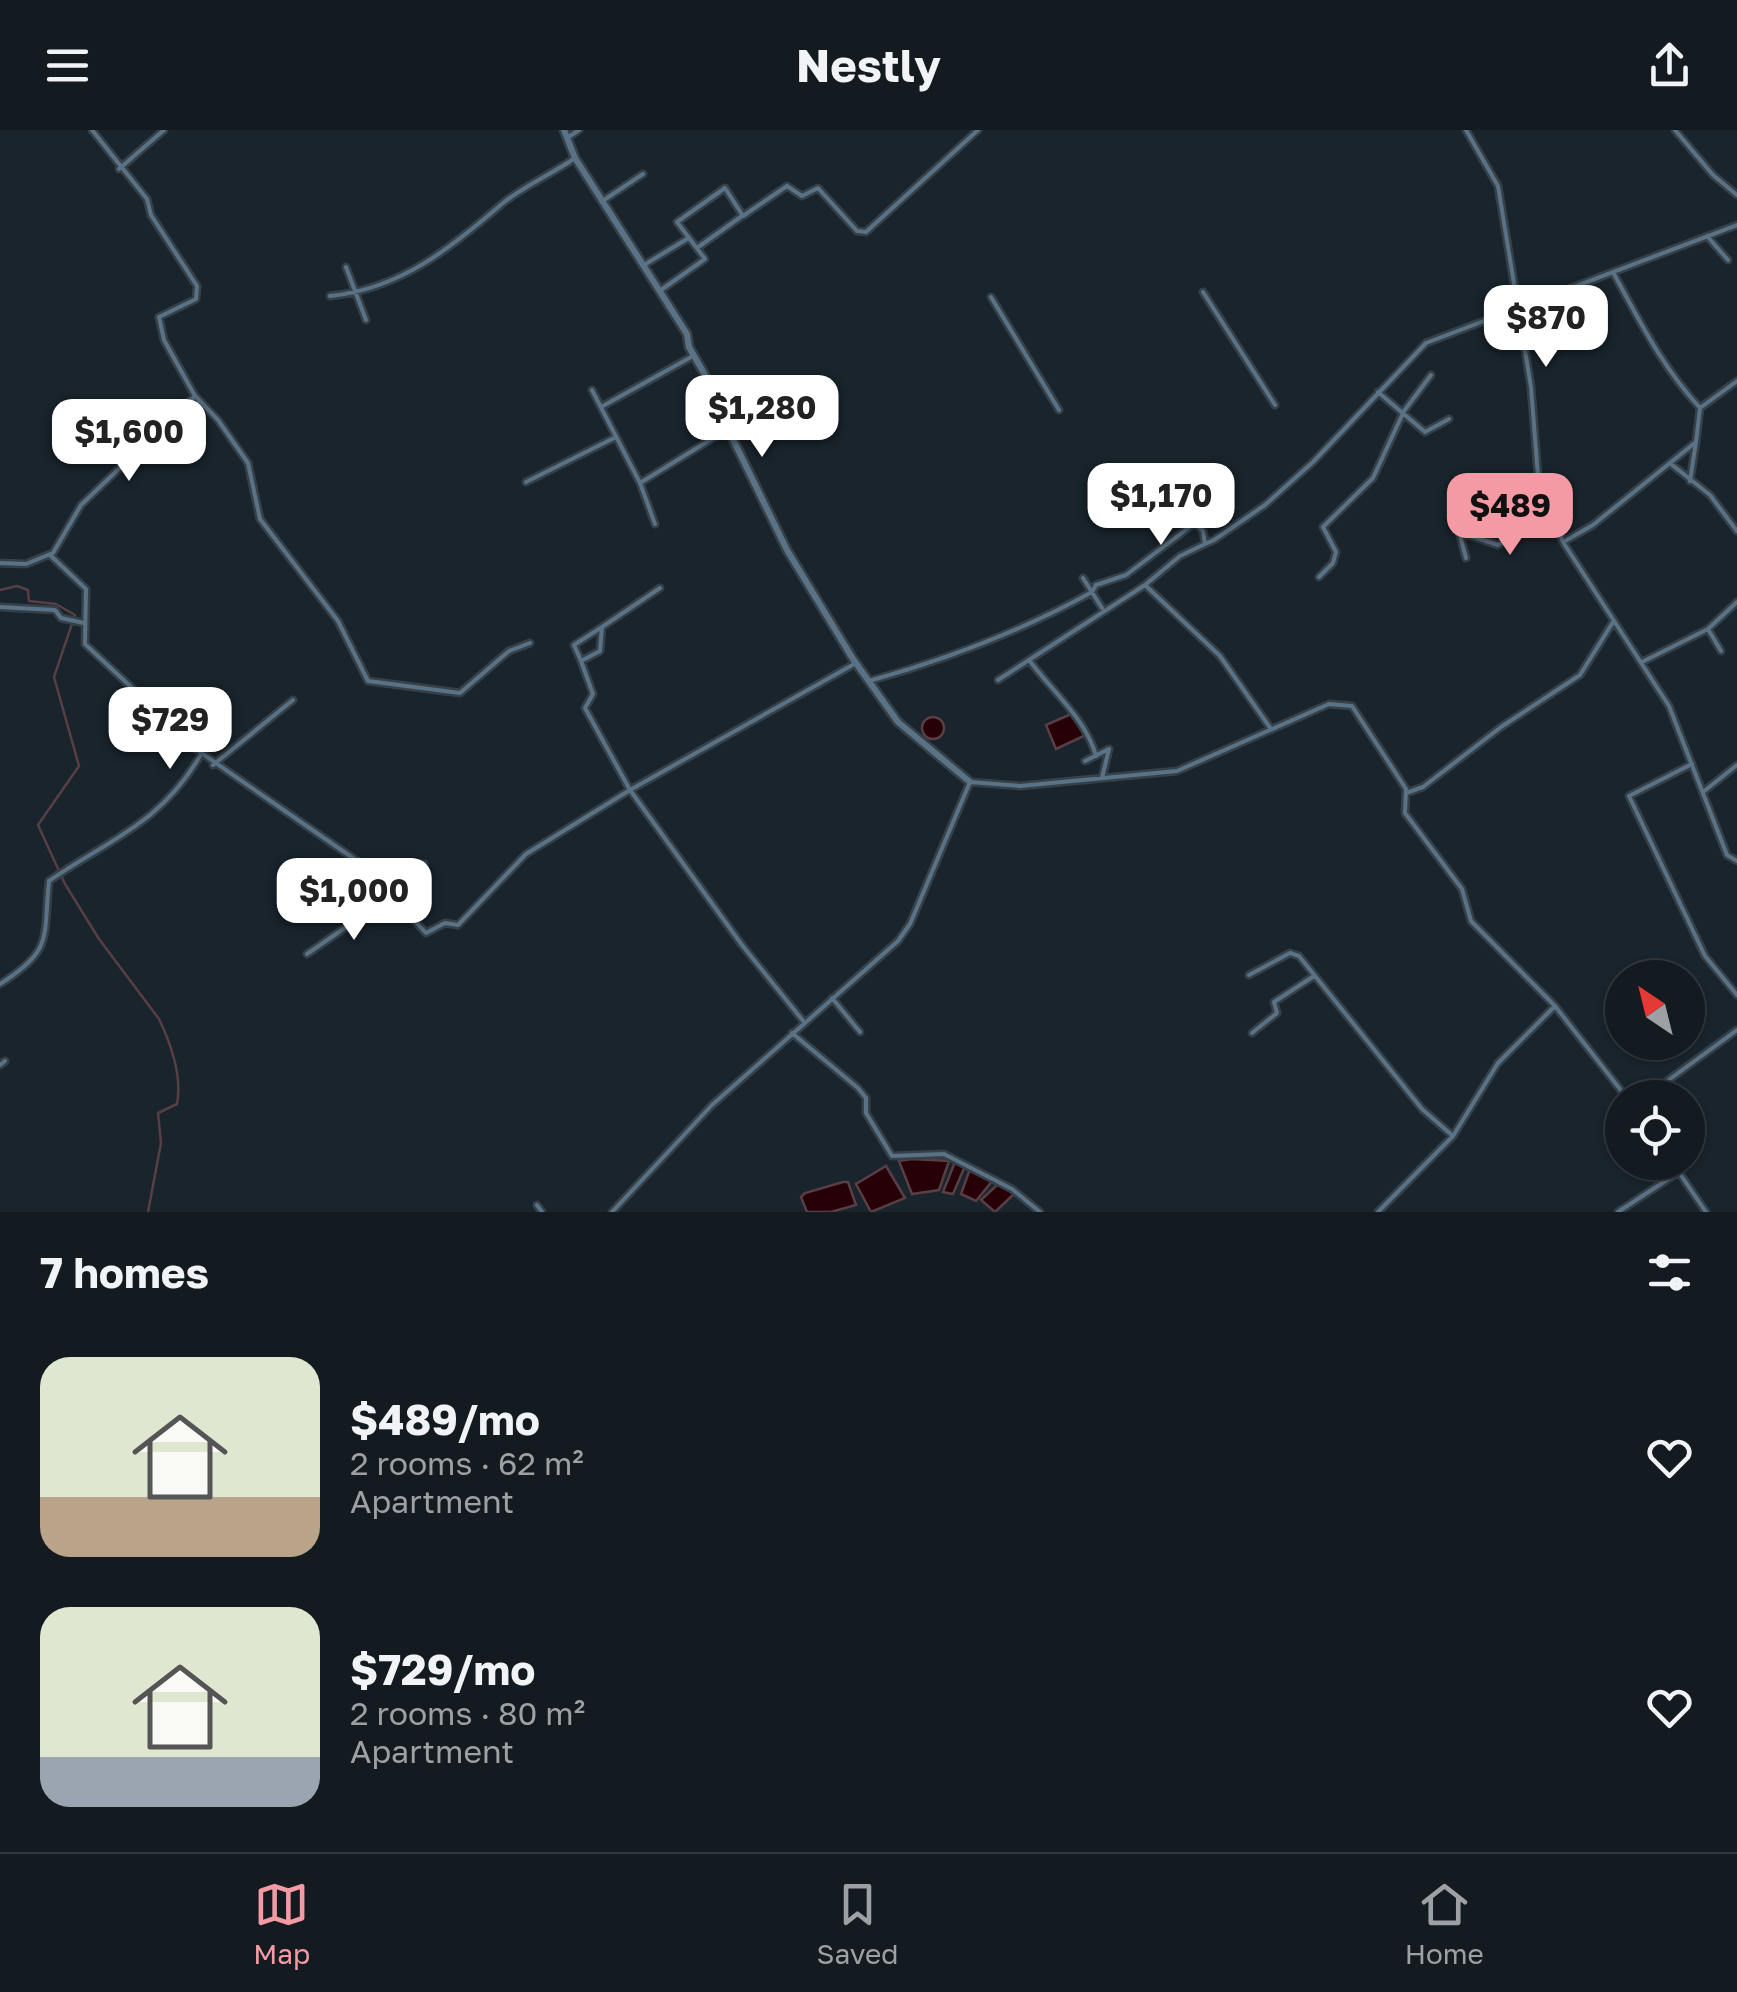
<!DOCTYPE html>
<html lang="en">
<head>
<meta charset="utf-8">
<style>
	:root { --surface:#131b21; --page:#20282e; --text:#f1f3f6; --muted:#9da1a5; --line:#32393f; --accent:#f49aa4 }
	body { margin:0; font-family:"Golos Text",sans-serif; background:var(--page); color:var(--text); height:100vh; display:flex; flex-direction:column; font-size:38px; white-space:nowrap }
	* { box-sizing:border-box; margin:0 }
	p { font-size:32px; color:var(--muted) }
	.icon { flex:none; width:55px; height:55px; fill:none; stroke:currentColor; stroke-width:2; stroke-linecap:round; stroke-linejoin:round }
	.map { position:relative; height:1082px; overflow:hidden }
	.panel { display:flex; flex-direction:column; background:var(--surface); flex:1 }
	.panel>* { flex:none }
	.needle { width:65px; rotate:325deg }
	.fabs { position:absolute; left:1605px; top:830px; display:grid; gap:20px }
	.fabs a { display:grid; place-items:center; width:100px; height:100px; border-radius:50%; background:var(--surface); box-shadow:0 2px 8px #0004,0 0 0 2px var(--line); font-size:50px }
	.price { position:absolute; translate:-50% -85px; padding:0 22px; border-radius:20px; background:#fff; color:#222; font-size:32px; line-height:65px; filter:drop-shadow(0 2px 5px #0008) }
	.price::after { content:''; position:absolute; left:50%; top:60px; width:30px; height:22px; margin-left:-15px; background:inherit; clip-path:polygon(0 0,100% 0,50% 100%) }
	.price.on { background:var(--accent); color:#111 }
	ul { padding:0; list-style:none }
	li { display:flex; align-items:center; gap:30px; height:250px; padding:0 40px }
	li span { display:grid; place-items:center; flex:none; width:280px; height:200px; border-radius:30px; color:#555 }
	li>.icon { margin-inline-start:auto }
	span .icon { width:120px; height:120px; fill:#fffc; stroke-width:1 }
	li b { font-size:42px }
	h2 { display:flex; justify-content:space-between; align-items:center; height:120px; padding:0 40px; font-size:42px }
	header { display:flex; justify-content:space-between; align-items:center; height:130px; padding:0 40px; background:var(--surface); font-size:45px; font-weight:700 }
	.dock { display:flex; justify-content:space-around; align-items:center; height:140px; border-top:2px solid var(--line); background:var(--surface); font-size:28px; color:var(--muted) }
	.dock a { display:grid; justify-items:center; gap:5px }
	.dock .on { color:var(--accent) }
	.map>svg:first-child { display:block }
	.water { fill:#260006; stroke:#583f45; stroke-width:2.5 }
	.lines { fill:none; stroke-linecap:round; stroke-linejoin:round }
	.stream { stroke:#583f45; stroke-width:2.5 }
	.minor-casing { stroke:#364048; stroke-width:9 }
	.tertiary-casing { stroke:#364048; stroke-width:11 }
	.minor { stroke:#5a7285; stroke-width:4 }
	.tertiary { stroke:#5a7285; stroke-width:6 }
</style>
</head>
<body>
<header><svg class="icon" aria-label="menu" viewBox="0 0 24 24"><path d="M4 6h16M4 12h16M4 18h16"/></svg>Nestly<svg class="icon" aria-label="share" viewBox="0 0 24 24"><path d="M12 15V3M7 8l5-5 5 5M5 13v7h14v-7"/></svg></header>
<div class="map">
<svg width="1737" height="1082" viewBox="0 0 1737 1082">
	<rect width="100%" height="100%" fill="#19242c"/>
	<path class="water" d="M1071 584 1088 604 1056 619 1046 595Z
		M922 598a11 11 0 1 1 22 0a11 11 0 1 1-22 0Z
		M912 1029 949 1031 939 1060 912 1064 899 1031Z
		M955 1032 965 1036 953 1064 943 1062Z
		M886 1036 905 1068 871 1082 856 1054Z
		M971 1036 993 1050 976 1071 961 1064Z
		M843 1052H848L856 1075 831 1082H807L801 1067 805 1063Z
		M1000 1052 1015 1063 995 1082 981 1070Z"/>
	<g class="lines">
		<path class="stream" d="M0 460 17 456 28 460 29 471 56 474 75 485 54 547 79 636 38 695 65 754 99 809 159 889C171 914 182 947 177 974L158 983 161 1013 148 1082"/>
		<defs>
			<path id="minor" d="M1466 0 1498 56 1531 257 1538 346 1545 369 1563 412 1669 576 1727 725 1737 731
				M1675 0 1713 45 1737 65
				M567 8 579 0
				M119 39 164 0
				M604 70 643 44
				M1707 106 1728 130
				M697 118 742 86
				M644 135 687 109
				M346 137 366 190
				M1614 144C1642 195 1661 235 1700 278
				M661 160 705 129 677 92 725 58 743 86 787 56 802 66 818 58 857 101 866 102 978 0
				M1203 162 1275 275
				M330 166C401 159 452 117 503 73 524 56 552 44 575 28
				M991 167 1059 280
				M592 260 640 353 655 394
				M1378 262 1425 302 1449 289
				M195 266 218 290 248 333 260 389 338 491 368 551 460 563 509 521 530 513
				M601 277 693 226
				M1671 334 1710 365 1737 401
				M1690 351 1696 312
				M526 352 616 307
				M640 353 728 299
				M1461 370 1459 402 1466 428
				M1459 402 1498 415 1551 383
				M1565 411 1593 395 1696 312 1700 278 1737 251
				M50 425 86 459 85 514 160 584 174 604 363 735 426 803 445 793 458 795 526 724 630 660 585 578 593 564 581 531 600 521 602 497 660 458
				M0 433 26 434 53 423 81 375 195 266 164 210 159 187 196 169 197 156 151 85 147 69 92 0
				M1319 447 1333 433 1336 422 1323 397 1373 348 1404 281 1431 245
				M1083 448 1102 478
				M1145 455 1220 526 1271 599
				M0 477 55 480 61 488 84 493
				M1708 499 1721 521
				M1029 530C1052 561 1086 589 1096 626
				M581 531 574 515 602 497
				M1642 532 1708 499 1737 472
				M998 550 1145 455 1180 426 1205 414
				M869 551C948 529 1020 502 1092 462L1096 455 1126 445 1195 393 1203 401 1205 414 1214 410 1265 375 1313 332 1426 213 1737 95
				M1085 631 1109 619 1102 648
				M1692 634 1629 666 1705 826 1737 865
				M213 635 293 570
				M1703 662 1737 635
				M1406 663 1423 657 1501 597 1580 545 1613 492
				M373 744 394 734H424
				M307 824 391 766
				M1249 845 1290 823 1299 826 1422 979 1453 1006
				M0 854C54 820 43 808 49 751 110 709 160 694 200 626
				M832 868 860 902
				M804 892 742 815 630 660 856 533
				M792 903 858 958 866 968V983L892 1026 944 1024 1012 1059 1040 1082
				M1252 903 1277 883 1274 872 1314 846
				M0 935 5 931
				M1644 968 1737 900
				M1672 1032 1706 1082
				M537 1075 542 1082
				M612 1082 712 975 898 811 910 794 970 652 1020 656 1177 641 1329 574 1352 576 1406 659 1405 683 1462 759 1471 791 1555 876 1627 968
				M1378 1082 1453 1006 1498 933 1555 876
				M1618 1082 1679 1042"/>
			<path id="tertiary" d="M564 0 575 28 687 204 689 217 716 264 726 295 787 420 853 529 898 592 970 652"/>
		</defs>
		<use href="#minor" class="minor-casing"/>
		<use href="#tertiary" class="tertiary-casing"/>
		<use href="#minor" class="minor"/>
		<use href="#tertiary" class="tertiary"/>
	</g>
</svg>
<div class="fabs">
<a><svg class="needle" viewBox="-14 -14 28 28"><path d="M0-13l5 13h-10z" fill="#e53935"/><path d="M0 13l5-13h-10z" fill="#9da1a5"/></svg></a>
<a><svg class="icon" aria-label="locate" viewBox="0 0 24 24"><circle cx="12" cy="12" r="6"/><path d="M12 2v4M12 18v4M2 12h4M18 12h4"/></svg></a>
</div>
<b class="price" style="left:1546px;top:240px">$870</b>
<b class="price" style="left:762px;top:330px">$1,280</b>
<b class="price" style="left:129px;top:354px">$1,600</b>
<b class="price" style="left:1161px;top:418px">$1,170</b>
<b class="price on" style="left:1510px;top:428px">$489</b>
<b class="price" style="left:170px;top:642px">$729</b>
<b class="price" style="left:354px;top:813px">$1,000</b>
</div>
<section class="panel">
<h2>7 homes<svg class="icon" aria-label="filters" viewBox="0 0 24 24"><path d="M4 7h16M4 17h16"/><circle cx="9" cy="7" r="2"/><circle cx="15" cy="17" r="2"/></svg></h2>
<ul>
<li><span style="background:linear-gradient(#dfe7d0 70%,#b9a48a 0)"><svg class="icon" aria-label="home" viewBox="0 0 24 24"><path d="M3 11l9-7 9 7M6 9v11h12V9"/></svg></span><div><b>$489/mo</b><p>2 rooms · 62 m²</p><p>Apartment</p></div><svg class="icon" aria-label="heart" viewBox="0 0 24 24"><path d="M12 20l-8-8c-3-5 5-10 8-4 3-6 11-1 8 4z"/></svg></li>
<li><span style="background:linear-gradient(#dfe7d0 75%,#9aa5b1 0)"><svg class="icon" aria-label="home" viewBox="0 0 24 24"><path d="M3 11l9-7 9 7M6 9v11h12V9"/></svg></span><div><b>$729/mo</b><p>2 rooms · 80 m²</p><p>Apartment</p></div><svg class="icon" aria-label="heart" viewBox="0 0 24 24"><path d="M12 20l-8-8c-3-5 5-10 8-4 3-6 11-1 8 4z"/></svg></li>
</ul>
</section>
<nav class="dock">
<a class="on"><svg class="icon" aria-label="map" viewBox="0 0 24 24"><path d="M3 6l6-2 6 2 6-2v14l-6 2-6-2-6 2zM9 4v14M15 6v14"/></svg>Map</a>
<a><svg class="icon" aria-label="saved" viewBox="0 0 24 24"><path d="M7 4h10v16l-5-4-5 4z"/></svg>Saved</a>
<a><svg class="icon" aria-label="home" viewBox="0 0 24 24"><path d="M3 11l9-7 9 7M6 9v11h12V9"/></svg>Home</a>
</nav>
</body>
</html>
